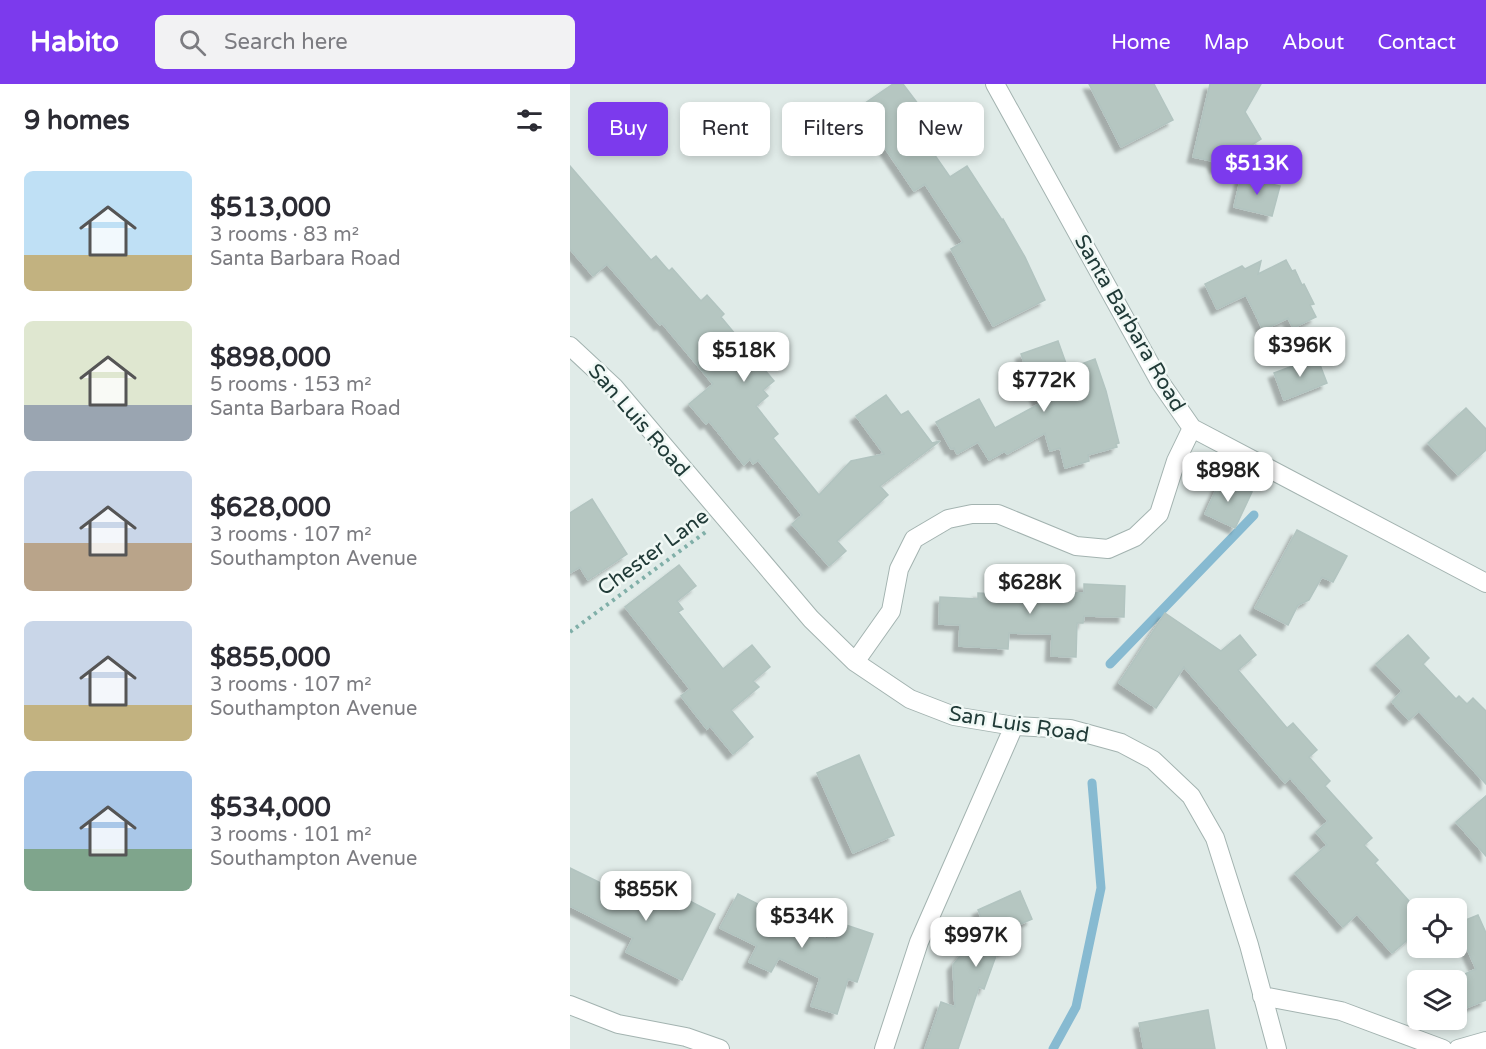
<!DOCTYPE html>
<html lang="en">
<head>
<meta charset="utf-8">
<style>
	:root { --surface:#fff; --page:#f2f2f3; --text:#2b2b33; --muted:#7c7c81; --accent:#7c3aed }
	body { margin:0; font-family:"Varela Round",sans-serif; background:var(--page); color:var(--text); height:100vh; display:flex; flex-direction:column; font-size:22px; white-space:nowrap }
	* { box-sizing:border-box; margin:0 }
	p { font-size:20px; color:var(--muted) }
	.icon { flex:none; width:33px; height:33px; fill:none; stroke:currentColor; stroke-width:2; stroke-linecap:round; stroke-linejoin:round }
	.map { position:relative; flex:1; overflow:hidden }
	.drawer { display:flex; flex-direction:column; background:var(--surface); width:570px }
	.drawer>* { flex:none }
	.banner { position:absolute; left:18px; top:18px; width:570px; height:54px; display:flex; gap:12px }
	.tools { position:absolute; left:837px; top:814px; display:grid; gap:12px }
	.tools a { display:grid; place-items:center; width:60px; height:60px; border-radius:9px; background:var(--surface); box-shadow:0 3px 9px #0003; font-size:30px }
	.price { position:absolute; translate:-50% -51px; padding:0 14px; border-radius:12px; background:#fff; color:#222; font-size:20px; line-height:39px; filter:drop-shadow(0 2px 3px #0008) }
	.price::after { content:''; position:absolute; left:50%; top:36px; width:18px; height:14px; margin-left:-9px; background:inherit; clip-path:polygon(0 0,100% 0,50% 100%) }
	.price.active { background:var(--accent); color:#fff }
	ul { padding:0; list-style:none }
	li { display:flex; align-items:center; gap:18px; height:150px; padding:0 24px }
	li span { display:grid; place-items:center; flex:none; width:168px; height:120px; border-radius:9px; color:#555 }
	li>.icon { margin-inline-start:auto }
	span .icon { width:72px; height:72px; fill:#fffc; stroke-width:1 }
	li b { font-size:26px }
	h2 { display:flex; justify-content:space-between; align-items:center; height:72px; padding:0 24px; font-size:26px }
	.chip { padding:0 21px; border-radius:9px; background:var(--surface); box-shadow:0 3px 9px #0003; font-size:21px; line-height:54px }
	.chip.active { background:var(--accent); color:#fff }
	header { display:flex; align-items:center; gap:36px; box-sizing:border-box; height:84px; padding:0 30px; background:var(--accent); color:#fff }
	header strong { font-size:28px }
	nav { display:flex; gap:33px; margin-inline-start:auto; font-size:21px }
	.search { width:420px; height:54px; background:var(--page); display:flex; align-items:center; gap:15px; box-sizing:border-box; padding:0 21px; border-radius:9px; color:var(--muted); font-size:22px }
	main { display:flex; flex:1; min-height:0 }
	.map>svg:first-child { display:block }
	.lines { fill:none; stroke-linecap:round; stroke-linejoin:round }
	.stream { stroke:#87bad1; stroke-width:9 }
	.building { fill:#b5c6c1; stroke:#b2c4c0; stroke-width:1.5; filter:url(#shadow) }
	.minor-casing { stroke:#a3b3b0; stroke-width:20 }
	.path { stroke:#80afa8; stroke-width:4; stroke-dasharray:3 4.5; stroke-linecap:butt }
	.minor { stroke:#fff; stroke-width:18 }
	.labels { text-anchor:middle; stroke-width:5; stroke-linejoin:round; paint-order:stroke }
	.street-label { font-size:21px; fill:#213b38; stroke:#f0f8f5 }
</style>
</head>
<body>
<header>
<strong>Habito</strong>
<div class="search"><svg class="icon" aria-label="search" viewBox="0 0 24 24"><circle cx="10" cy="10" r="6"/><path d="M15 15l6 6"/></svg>Search here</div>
<nav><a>Home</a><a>Map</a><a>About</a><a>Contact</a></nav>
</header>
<main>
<section class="drawer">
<h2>9 homes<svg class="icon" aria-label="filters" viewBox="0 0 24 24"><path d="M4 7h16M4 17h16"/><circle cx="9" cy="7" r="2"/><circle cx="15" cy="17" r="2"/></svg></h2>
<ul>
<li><span style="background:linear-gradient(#bfe0f5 70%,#c2b280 0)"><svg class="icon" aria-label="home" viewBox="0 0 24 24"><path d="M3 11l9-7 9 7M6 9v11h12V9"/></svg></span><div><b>$513,000</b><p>3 rooms · 83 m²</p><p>Santa Barbara Road</p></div></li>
<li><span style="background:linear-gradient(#dfe7d0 70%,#9aa5b1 0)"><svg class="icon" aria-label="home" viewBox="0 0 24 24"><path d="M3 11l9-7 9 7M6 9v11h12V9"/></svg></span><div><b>$898,000</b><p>5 rooms · 153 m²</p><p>Santa Barbara Road</p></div></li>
<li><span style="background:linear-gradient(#c9d6e8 60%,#b9a48a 0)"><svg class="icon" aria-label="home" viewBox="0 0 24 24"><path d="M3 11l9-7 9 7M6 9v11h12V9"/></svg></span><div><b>$628,000</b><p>3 rooms · 107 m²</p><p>Southampton Avenue</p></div></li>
<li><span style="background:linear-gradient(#c9d6e8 70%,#c2b280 0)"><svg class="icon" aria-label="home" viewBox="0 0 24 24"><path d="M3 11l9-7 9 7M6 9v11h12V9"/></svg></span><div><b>$855,000</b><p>3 rooms · 107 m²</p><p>Southampton Avenue</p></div></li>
<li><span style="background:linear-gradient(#a9c7e8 65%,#7fa58c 0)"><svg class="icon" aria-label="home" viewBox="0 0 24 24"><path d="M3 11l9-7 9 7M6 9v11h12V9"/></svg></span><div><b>$534,000</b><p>3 rooms · 101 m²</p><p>Southampton Avenue</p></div></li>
</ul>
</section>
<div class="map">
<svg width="916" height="965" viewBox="0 0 916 965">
	<defs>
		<filter id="shadow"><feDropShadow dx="-5.5" dy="5.5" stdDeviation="1.5" flood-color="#0004"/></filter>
	</defs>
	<rect width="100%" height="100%" fill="#e0ebe8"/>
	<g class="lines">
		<path class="stream" d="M540 580 684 431
			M483 965 506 923 531 804 522 699"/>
	</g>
	<path class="building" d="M323 0H333L352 25 339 34 380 93 397 82 432 136 433 135 455 173 475 216 423 242 381 165 393 158 355 100 344 107 288 24Z
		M519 0H584L603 36 551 63Z
		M640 0H691L675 28 691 55 646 84 642 77 623 73Z
		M0 82 81 176 86 172 99 187 102 184 131 217 137 211 154 230 151 233 204 297 193 306 198 312 186 322 208 350 203 354 249 411 281 377 314 370 286 332 316 311 331 331 338 327 362 359 370 357 310 402 318 411 267 457 276 467 259 482 222 440 232 431 188 376 183 380 180 375 174 381 139 337 136 340 119 320 143 300 92 239 90 241 37 180 23 192 0 165Z
		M671 93 710 102 702 132 664 123Z
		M716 176 722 187 725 186 732 201 734 200 744 220 740 221 746 233 723 244 718 234 693 246 676 211 647 225 635 200 672 182 675 185 691 177 688 190Z
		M488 257 498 285 525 275 536 307 549 359 546 360 547 363 518 371 519 377 495 384 490 364 480 367 475 349 437 370 435 367 419 376 408 358 387 370 384 364 381 365 366 338 409 315 425 344 469 320 451 270Z
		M747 273 757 299 714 316 704 289Z
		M896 324 916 345V366L888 391 858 359Z
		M651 395 682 408 665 444 635 430Z
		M22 415 57 470 18 496 10 483 0 489V429Z
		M727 446 777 472 763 498 752 493 739 516 728 521 718 541 685 524Z
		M109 481 126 502 107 517 113 525 108 528 153 585 182 561 200 583 183 597 189 603 161 626 183 653 163 670 140 642 137 645 111 612 120 605 55 523Z
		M514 500 555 502 554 533 514 532 513 539H507L506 573 481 572 482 550 439 549 438 565 389 562 390 541 369 540 370 513 408 515V509L428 510V503L456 504V507L514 509Z
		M595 529 651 567 670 551 686 571 668 586 717 644 723 639 747 666 739 673 760 697 755 702 802 754 794 761 808 776 805 779 848 827V847L822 869 787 830 773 843 725 789 757 761 746 748 758 737 720 694 715 699 614 583 586 624 549 599Z
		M838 551 859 574 853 580 886 615 889 612 897 620 903 614 916 627V700L849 627 839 636 822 618 832 607 806 580Z
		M289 671 324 751 283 769 247 689Z
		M916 712V772L886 738Z
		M0 784 47 807 49 803 80 819 89 801 145 830 112 896 56 868 63 854 0 822Z
		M450 807 462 835 432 848 438 864 427 869 414 905 409 903 388 965H355L371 918 385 923 383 881 398 862 391 848 413 838 408 826Z
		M168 810 258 856 264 837 303 850 287 898 278 895 267 930 241 922 250 894 209 874 201 888 179 878 187 862 150 844Z
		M908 831 916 849V916L886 928V894L906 885 886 840Z
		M638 926 645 965H574L569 939Z"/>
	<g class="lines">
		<defs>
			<path id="minor" d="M425 0 590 298 622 344 916 499
				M0 262 44 303 241 535 285 578 340 615 384 632 444 642 500 645 551 659 583 676 621 712 645 754 679 861 707 965
				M285 578 321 527 329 485 344 455 378 435 402 430H428L506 462 538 465 565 453 589 430 606 377 622 344
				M692 912 771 927 873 965
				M0 921 48 940 116 953 150 965
				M314 965 349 858 444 642
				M888 965 916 957"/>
		</defs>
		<use href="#minor" class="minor-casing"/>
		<path class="path" d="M0 548 137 447"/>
		<use href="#minor" class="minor"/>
	</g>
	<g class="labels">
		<g class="street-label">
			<text transform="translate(560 239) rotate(60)" y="7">Santa Barbara Road</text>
			<text transform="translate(69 336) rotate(49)" y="7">San Luis Road</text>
			<text transform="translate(83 468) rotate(-36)" y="7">Chester Lane</text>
			<text transform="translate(449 640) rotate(9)" y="7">San Luis Road</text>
		</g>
	</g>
</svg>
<div class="tools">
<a><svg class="icon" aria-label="locate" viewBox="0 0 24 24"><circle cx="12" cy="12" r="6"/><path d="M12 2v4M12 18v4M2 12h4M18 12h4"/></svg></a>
<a><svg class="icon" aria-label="layers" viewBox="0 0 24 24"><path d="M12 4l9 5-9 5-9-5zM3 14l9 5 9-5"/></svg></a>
</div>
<b class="price active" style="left:687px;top:112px">$513K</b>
<b class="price" style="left:730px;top:294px">$396K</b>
<b class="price" style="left:174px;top:299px">$518K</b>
<b class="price" style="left:474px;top:329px">$772K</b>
<b class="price" style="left:658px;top:419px">$898K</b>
<b class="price" style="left:460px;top:531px">$628K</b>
<b class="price" style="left:76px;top:838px">$855K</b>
<b class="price" style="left:232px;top:865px">$534K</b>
<b class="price" style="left:406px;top:884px">$997K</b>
<div class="banner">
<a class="chip active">Buy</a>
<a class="chip">Rent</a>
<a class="chip">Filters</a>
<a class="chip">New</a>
</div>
</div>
</main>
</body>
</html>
